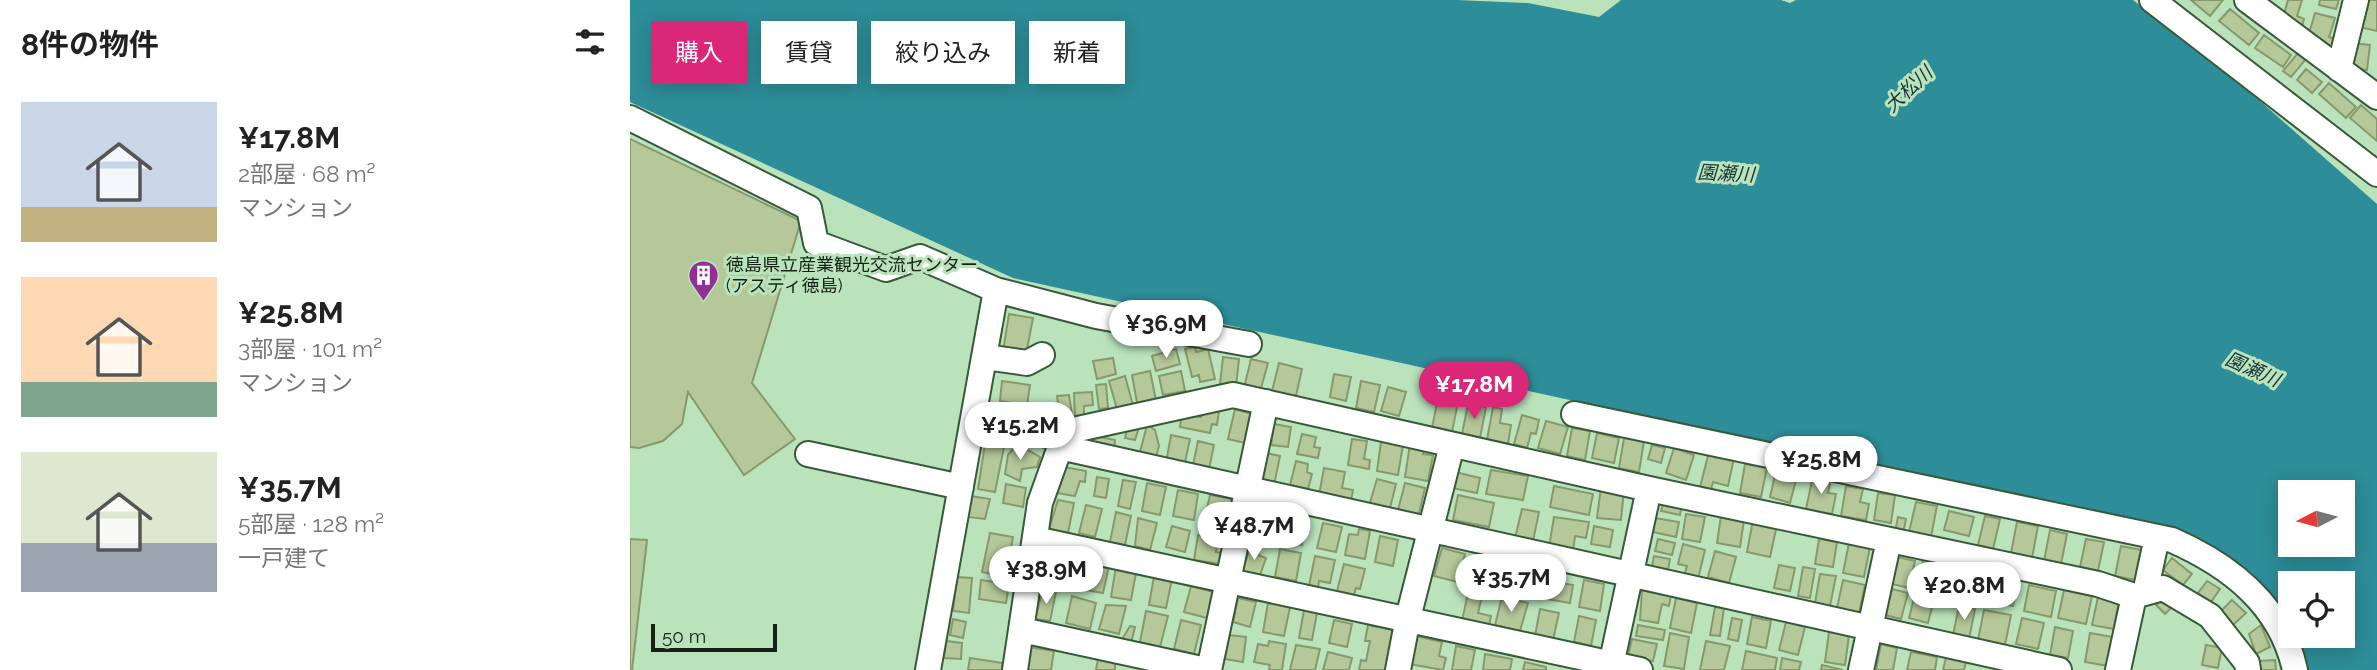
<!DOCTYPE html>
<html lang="ja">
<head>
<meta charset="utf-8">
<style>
	:root { --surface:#fff; --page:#f2f2f2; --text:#222; --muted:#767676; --accent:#db2777 }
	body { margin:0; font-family:Raleway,"Noto Sans JP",sans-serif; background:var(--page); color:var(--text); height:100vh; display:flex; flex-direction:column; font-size:26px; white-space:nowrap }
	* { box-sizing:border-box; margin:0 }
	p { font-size:23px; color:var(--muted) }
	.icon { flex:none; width:38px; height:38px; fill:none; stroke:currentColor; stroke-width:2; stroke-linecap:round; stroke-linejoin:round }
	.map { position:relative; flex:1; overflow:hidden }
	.details { display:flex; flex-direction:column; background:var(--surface); width:630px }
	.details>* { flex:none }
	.top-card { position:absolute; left:21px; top:21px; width:665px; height:63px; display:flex; gap:14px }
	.needle { width:46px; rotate:264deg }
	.controls { position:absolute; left:1648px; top:480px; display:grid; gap:14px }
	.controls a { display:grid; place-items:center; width:77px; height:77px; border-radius:0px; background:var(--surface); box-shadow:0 4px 18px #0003; font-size:35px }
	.scale { position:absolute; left:21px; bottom:18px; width:126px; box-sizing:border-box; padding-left:7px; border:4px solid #132214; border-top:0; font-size:19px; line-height:24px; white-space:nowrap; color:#132214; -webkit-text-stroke:5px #bae3bc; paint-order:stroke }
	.price { position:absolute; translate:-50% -60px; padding:0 16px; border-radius:24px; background:#fff; color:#222; font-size:23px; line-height:46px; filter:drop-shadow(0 2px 4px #0008) }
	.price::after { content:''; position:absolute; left:50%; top:42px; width:21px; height:16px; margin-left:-10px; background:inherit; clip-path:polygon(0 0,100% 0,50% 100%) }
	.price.current { background:var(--accent); color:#fff }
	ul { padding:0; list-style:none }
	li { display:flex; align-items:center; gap:21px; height:175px; padding:0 21px }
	li span { display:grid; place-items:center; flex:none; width:196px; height:140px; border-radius:0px; color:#555 }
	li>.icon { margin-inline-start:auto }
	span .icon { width:84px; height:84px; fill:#fffc; stroke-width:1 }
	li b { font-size:30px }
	h2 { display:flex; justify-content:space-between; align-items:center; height:84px; padding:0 21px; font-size:30px }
	.chip { padding:0 24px; border-radius:0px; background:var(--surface); box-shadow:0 4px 18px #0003; font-size:24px; line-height:63px }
	.chip.current { background:var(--accent); color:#fff }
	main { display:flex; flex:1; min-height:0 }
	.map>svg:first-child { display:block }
	.water { fill:#2d8d98; fill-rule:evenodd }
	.building { fill:#b5c899; stroke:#87996c; stroke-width:2 }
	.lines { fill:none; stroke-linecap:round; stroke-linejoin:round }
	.minor-casing { stroke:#375a39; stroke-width:28 }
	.minor { stroke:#fff; stroke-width:24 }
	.labels { text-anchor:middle; stroke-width:6; stroke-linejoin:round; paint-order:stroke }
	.poi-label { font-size:18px; fill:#132214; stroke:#bae3bc; text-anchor:start }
	.water-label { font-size:19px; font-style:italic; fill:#183539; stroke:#bae3bc }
</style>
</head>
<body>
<main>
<section class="details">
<h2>8件の物件<svg class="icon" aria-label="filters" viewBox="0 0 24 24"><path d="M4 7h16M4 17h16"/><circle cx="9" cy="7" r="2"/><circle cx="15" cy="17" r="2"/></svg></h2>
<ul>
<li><span style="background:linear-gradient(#c9d6e8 75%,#c2b280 0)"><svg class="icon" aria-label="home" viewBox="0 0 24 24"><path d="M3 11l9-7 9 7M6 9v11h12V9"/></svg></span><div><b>¥17.8M</b><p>2部屋 · 68 m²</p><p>マンション</p></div></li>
<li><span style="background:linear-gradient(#ffd9b3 75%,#7fa58c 0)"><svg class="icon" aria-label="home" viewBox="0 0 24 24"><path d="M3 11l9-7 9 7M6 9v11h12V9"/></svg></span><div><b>¥25.8M</b><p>3部屋 · 101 m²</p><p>マンション</p></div></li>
<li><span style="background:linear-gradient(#dfe7d0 65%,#9aa5b1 0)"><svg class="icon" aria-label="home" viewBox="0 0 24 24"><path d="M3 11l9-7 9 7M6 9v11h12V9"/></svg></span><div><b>¥35.7M</b><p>5部屋 · 128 m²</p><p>一戸建て</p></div></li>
</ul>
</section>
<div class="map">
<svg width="1747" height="670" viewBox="0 0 1747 670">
	<rect width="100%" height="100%" fill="#bae3bc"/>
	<path class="water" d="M0 0H827L898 3 969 17 991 0H1151L1160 3 1166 0H1503L1605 79 1747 204V670H1674L1666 635H1713V583H1661V628L1520 527 383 278 0 102ZM1661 492H1713V544H1661Z"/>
	<path class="building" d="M1561 0H1593L1580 16Z
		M1658 0H1672L1667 16 1674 19 1672 27 1652 21Z
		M1690 0H1709L1706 9 1689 5Z
		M1736 0H1747V31L1729 27Z
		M1600 9 1629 33 1619 45 1589 21Z
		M1685 13 1705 18 1699 37 1708 40 1704 54 1678 37Z
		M1634 35 1661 55 1653 67 1625 48Z
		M1721 43 1740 45 1737 70 1718 67Z
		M1668 53 1676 59 1661 77 1653 71Z
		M1676 69 1692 82 1682 93 1667 80Z
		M1699 83 1726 107 1716 118 1689 94Z
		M1731 105 1747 119V141L1720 118Z
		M0 139 171 221 122 383 165 439 114 475 58 392 52 424 33 441 9 448 0 447Z
		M379 314 403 318 396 355 373 351Z
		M565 347 566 352 578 349 585 379 570 382 569 375 562 377 555 349Z
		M546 349 550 364 526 371 522 356Z
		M593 357 609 359 606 386 590 384Z
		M483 358 486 374 467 379 463 361Z
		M621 359 638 363 630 392 614 388Z
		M649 363 672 369 666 396 642 391Z
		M520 371 526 400 507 403 502 375Z
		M551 371 555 391 533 395 529 376Z
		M704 374 721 377 716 401 700 397Z
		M495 376 503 405 487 409 479 381Z
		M372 381 400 385 397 405 370 401Z
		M731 381 750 385 744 412 726 408Z
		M476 384 478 408 469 409 466 385Z
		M758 387 776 392 769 416 751 411Z
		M462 392 463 405 454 406V418L445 419 444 393Z
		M439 395 443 420 430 421 427 396Z
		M808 398 828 402 822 432 802 428Z
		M838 404 856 407 850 438 832 434Z
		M360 405 390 411 389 422 379 420 377 433 356 429Z
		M863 407 872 409 870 423 881 425 878 444 857 440Z
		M573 408 589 411 587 425 582 424 580 433 550 427 552 414 571 417Z
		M605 409 622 414 615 443 598 439Z
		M414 412 430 425 413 448 396 434Z
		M892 415 909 420 906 434 901 433 897 448 884 444Z
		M916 421 938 427 930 454 908 448Z
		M510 424 505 440 495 438 498 425Z
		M644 424 661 427 658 447 641 445Z
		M517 425 525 430 529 446 525 461 509 456Z
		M942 428 960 431 955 460 937 456Z
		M967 433 989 438 984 463 962 458Z
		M456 434 485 440 484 454 449 447Z
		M672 434 686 437 684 447 690 448 688 458 667 454Z
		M541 435 560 439 554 467 536 463Z
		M994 438 1014 441 1009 472 989 468Z
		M722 439 737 441 734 459 740 460 739 469 718 465Z
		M568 441 584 445 579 469 563 465Z
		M751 442 773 445 768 475 747 471Z
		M355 444 374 447 365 492 348 489Z
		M387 444 410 457 407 467 392 469 390 481 375 474 378 455Z
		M780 444 794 447 793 454 803 455 798 481 775 477Z
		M1022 445 1035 448 1031 463 1018 459Z
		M1044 448 1064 455 1056 480 1036 473Z
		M1079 452 1104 458 1098 486 1083 482 1081 490 1070 487Z
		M636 453 650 456 644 485 630 482Z
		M666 461 678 464 677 472 682 474 678 489 660 485Z
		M1115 464 1137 468 1131 497 1110 493Z
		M434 467 456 471 455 482 450 481 445 496 427 493Z
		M694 468 715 472 712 488 723 490 721 501 689 495Z
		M861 470 898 476 893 500 856 494Z
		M1146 471 1167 476 1160 503 1140 497Z
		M825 472 850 478 847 493 822 488Z
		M1183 476 1201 479 1198 493 1206 494 1202 514 1176 509Z
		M467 477 479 479 476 498 464 496Z
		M747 479 766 484 759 512 739 506Z
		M493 480 506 482 500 509 488 506Z
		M517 483 536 487 530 515 512 511Z
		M775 483 795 488 788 518 767 514Z
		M376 484 396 488 393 507 373 503Z
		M924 486 963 494 959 515 920 507Z
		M1216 486 1233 489 1230 502 1239 504 1236 520 1211 516Z
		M971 487 994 490 991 520 967 518Z
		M548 490 568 494 564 520 543 516Z
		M1248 493 1265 495 1261 523 1244 520Z
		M580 495 603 499 596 531 573 526Z
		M828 495 864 503 859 527 823 520Z
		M341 496 360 499 355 519 338 517Z
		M428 500 444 503 438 533 419 529Z
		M1034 501 1052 504 1050 515 1031 511Z
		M1286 502 1307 506 1301 537 1279 532Z
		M456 505 472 509 465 537 449 533Z
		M892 509 909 512 903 541 885 538Z
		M627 510 641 513 636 537 622 534Z
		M1319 511 1344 517 1339 536 1314 530Z
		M486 512 501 516 495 545 480 542Z
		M1056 514 1075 517 1070 542 1052 539Z
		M660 515 678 519 672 545 655 541Z
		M1091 516 1114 520 1110 547 1087 543Z
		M1355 516 1370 519 1363 549 1348 545Z
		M924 517 959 522 956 538 945 536 943 551 919 547Z
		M1268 517 1276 519 1273 534 1265 532Z
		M508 518 527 523 520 550 505 546Z
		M1025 518 1049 522 1046 537 1023 532Z
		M1123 520 1147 525 1140 557 1117 552Z
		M1387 522 1408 526 1402 558 1381 553Z
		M693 523 712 527 706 552 687 548Z
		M542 526 560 531 555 552 536 547Z
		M964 526 983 530 980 547 961 544Z
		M729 529 740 531 735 559 715 555 719 534 728 535Z
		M1420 530 1437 534 1431 564 1414 561Z
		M360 533 383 537 380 553 386 554 381 578 352 572Z
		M568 535 588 538 586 552 593 553 591 564 564 560Z
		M750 536 768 540 763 566 745 562Z
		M0 539 17 540 2 670H0Z
		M1028 539 1045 543 1042 555 1025 551Z
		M1189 539 1207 542 1203 567 1185 564Z
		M1456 539 1474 542 1468 571 1450 567Z
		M622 542 631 545 628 555 636 558 629 578 612 572Z
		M1219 543 1240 547 1234 577 1213 573Z
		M1053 544 1075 550 1068 579 1054 576 1057 566 1048 564Z
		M1491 546 1517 551 1511 581 1485 576Z
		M812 548 835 554 828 582 804 576Z
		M650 549 671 553 666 581 645 577Z
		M1085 551 1106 557 1099 583 1078 577Z
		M685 556 705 560 700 583 689 581 688 588 679 586Z
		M1024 556 1040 559 1038 570 1022 567Z
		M1294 556 1323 563 1319 581 1290 574Z
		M416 557 435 559 431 584 412 579Z
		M1268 557 1285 561 1279 588 1262 584Z
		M1542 558 1562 574 1553 585 1533 570Z
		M847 559 866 563 861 588 841 583Z
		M449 561 479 566 473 593 445 588Z
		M714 564 735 569 730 589 726 588 724 595 707 591Z
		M1149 565 1165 568 1160 591 1144 588Z
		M486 566 506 573 501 600 481 597Z
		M1173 567 1185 569 1180 598 1168 596Z
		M1337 571 1353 574 1348 598 1332 596Z
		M916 572 932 575 931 583 943 585 940 603 911 598Z
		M1190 574 1206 576 1200 606 1185 603Z
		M1357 574 1389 582 1383 606 1352 599Z
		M524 576 542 579 536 608 519 605Z
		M327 577 342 578 339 613 323 611Z
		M351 580 379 584 376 603 349 599Z
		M954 580 974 584 970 611 949 607Z
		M1213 580 1235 585 1229 613 1207 608Z
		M1577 581 1590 589 1581 602 1568 593Z
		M1288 582 1307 587 1298 623 1279 618Z
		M1399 585 1426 591 1421 617 1394 611Z
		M561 586 584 592 577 618 554 612Z
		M413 589 426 592 420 621 405 619Z
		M1262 589 1278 593 1271 619 1255 615Z
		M1012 590 1041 595 1039 606 1032 604 1028 623 1010 620Z
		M1434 590 1462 596 1456 624 1428 618Z
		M838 593 852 596 848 613 861 616 859 626 832 621Z
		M442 596 466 603 460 629 436 623Z
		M872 597 898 603 890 631 865 625Z
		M1468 597 1489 601 1484 629 1462 625Z
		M608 598 626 602 620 627 603 622Z
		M1046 598 1067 603 1061 633 1040 628Z
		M1532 599 1541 608 1535 614 1526 605Z
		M1602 600 1616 613 1603 625 1590 612Z
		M638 603 660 607 654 636 633 632Z
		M476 605 496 606 489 634 469 629Z
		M1329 606 1345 609 1339 639 1323 635Z
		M1085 607 1094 608 1090 636 1080 635Z
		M910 609 929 613 923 640 905 636Z
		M674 610 687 613 682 640 669 638Z
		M1354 610 1381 615 1375 645 1348 640Z
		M516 611 538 616 530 647 510 642Z
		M949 616 966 620 961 646 944 642Z
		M1122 617 1141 621 1136 648 1117 644Z
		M1102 618 1112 620 1108 641 1098 639Z
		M1392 618 1414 623 1408 649 1386 644Z
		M323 619 336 622 333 638 320 635Z
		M551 620 571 625 564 654 544 649Z
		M704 620 722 624 717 647 699 643Z
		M1156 622 1175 627 1168 655 1149 650Z
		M738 625 763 630 756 670H729L731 660 736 661 740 641H735Z
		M1008 625 1035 630 1033 640 1006 636Z
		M1631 625 1640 647 1626 654 1619 634Z
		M500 626 505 627 501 643 491 641Z
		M1425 627 1443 631 1438 658 1420 655Z
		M1199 632 1219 635 1215 665 1195 662Z
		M1040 633 1059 637 1054 669 1034 666Z
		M1460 633 1483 637 1478 666 1455 662Z
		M599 635 616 637 613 662 595 659Z
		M786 636 812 642 809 656 816 658 813 670 779 664Z
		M1002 639 1027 644 1023 661 998 656Z
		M316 641 332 643 331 659 314 658Z
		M639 641 656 644 652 670H639L640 665 624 662 628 644 638 646Z
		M1076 641 1100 646 1094 670H1070Z
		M1251 644 1267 648 1263 670H1246Z
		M666 645 690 649 685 670H660Z
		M1576 645 1592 648 1588 668 1572 665Z
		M826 646 845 650 841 670H822Z
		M398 647 424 651 421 670H395Z
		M1116 651 1147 658 1145 670H1112Z
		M698 652 722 658 719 670H693Z
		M1281 652 1307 657 1305 670H1277Z
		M855 654 882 659 880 670H853Z
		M1316 657 1336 662 1334 670H1313Z
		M340 658 373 663 372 670H338Z
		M1152 658 1171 662 1169 670H1150Z
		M468 659 485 663V670H466Z
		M1645 660 1646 670H1629L1628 661Z
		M895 662 916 667V670H893Z
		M1192 665 1213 670H1191Z"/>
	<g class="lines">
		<defs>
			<path id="minor" d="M1522 0 1747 174
				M1617 0 1747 97
				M1709 69 1726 0
				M0 118 179 208 186 243 256 269 290 257 366 290 466 316 619 344
				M355 357 397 363 412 355
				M944 414 1542 540C1601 566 1651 605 1665 670
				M430 447 1429 670
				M178 454 331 487
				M405 539 1010 670
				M1515 593 1527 537
				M392 630 576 670
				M298 670 366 290
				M385 670 410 503 430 447 448 429 603 395 1019 489 1468 584 1504 596 1533 588 1580 616 1617 663 1618 670
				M579 670 636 402
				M768 670 778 618 822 445
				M980 670 1019 489
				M1231 670 1259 540
				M1488 670 1504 596"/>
		</defs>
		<use href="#minor" class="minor-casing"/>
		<use href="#minor" class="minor"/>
	</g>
	<defs>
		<symbol id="building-pin" viewBox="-11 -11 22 30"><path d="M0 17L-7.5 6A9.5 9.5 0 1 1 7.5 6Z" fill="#912f96" stroke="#bae3bc"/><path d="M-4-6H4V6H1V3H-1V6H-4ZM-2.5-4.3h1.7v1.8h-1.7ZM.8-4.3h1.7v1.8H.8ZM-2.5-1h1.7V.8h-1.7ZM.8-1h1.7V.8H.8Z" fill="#fff"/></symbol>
	</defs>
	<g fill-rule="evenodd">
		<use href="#building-pin" x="56" y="258" width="35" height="47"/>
	</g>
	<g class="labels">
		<g class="poi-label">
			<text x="96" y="271">徳島県立産業観光交流センター<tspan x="96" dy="21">(アスティ徳島)</tspan></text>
		</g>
		<g class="water-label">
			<text transform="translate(1278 89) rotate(-43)" y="7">大松川</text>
			<text transform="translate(1096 173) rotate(3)" y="7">園瀬川</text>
			<text transform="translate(1623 369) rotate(24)" y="7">園瀬川</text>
		</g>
	</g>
</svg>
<div class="controls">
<a><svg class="needle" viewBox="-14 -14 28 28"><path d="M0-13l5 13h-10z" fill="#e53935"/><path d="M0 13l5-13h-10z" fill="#767676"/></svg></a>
<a><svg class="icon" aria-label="locate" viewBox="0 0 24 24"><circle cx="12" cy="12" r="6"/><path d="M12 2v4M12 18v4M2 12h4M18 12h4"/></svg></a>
</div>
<div class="scale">50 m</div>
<b class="price" style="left:536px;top:360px">¥36.9M</b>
<b class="price current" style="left:844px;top:421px">¥17.8M</b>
<b class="price" style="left:390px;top:462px">¥15.2M</b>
<b class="price" style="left:1191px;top:496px">¥25.8M</b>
<b class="price" style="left:624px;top:562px">¥48.7M</b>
<b class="price" style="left:416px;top:606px">¥38.9M</b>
<b class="price" style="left:881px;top:614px">¥35.7M</b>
<b class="price" style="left:1334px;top:622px">¥20.8M</b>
<div class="top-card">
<a class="chip current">購入</a>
<a class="chip">賃貸</a>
<a class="chip">絞り込み</a>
<a class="chip">新着</a>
</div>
</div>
</main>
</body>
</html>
